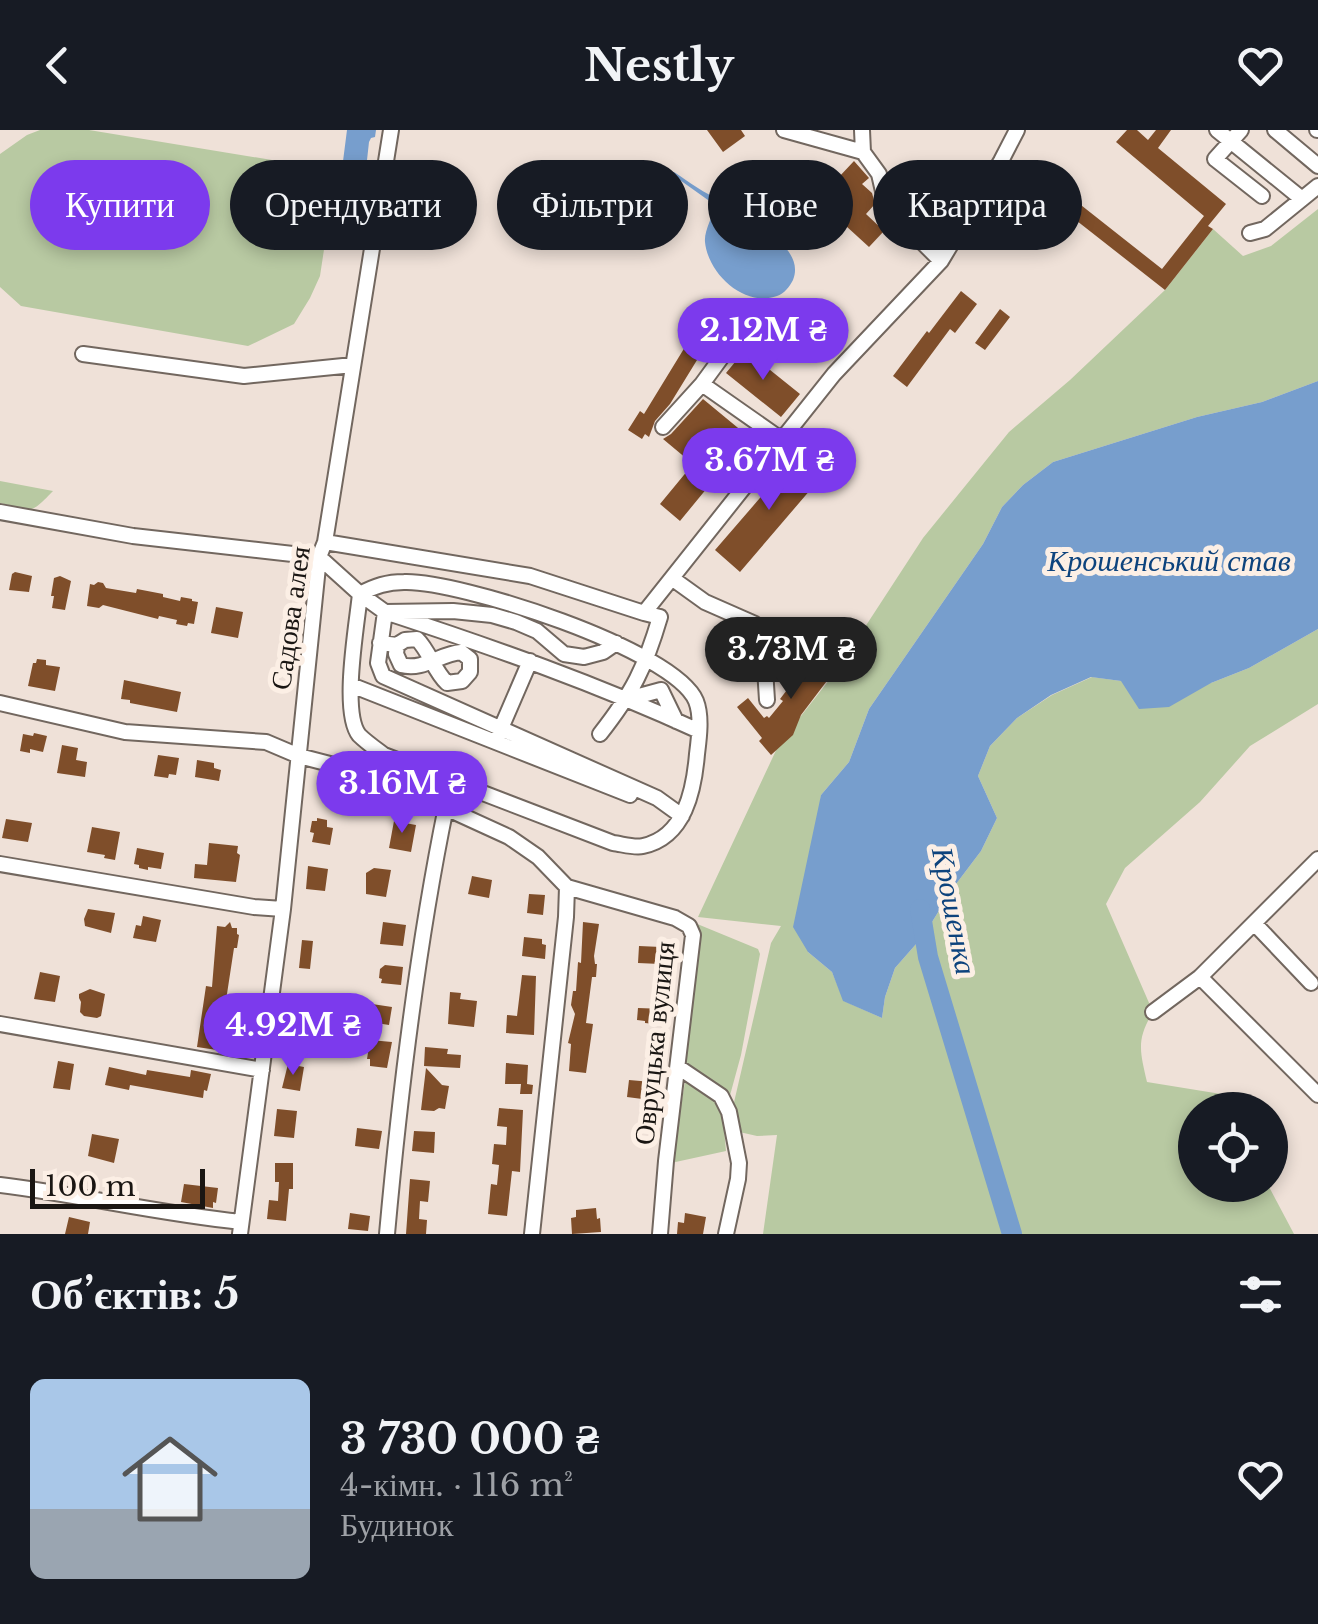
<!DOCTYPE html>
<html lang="uk">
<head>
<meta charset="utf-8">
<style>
	:root { --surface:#171b24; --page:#20242c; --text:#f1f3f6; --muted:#9ea1a6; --accent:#7c3aed }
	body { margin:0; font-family:"Libre Baskerville",serif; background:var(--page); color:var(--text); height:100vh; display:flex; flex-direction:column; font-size:38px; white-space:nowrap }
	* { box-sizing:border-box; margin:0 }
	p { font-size:32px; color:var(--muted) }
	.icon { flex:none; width:55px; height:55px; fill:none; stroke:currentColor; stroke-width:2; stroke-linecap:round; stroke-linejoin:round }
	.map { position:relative; height:1104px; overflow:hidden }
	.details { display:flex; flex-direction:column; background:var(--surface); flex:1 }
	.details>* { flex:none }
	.banner { position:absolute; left:30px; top:30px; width:1260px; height:90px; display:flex; gap:20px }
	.buttons { position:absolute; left:1178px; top:962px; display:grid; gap:20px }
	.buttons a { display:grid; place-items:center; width:110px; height:110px; border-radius:50%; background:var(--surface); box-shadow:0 5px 15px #0003; font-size:50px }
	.scale { position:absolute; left:30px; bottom:25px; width:175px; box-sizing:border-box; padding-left:10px; border:5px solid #1a1613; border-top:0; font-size:28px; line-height:35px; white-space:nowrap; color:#1a1613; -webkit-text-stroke:8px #fcefe5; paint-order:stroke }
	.price { position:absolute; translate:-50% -85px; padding:0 22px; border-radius:35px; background:var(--accent); color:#fff; font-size:32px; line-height:65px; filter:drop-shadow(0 2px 5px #0008) }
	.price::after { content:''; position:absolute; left:50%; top:60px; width:30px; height:22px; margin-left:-15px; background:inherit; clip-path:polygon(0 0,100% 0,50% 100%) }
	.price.selected { background:#222; color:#fff }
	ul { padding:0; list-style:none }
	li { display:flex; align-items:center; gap:30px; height:250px; padding:0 30px }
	li span { display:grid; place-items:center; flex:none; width:280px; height:200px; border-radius:15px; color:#555 }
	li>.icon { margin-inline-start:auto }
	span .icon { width:120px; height:120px; fill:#fffc; stroke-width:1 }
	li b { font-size:42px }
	h2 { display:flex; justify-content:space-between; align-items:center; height:120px; padding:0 30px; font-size:42px }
	.chip { padding:0 35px; border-radius:45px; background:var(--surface); box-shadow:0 5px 15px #0003; font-size:35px; line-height:90px }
	.chip.selected { background:var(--accent); color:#fff }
	header { display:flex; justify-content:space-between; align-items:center; height:130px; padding:0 30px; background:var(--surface); font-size:45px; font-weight:700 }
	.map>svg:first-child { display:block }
	.green { fill:#b8c9a2 }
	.water { fill:#779ecd }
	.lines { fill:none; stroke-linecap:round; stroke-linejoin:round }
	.river { stroke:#779ecd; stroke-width:20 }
	.building { fill:#7f4e2a }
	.minor-casing { stroke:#72675f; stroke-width:18 }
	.minor { stroke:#fff; stroke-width:14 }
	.labels { text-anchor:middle; stroke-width:10; stroke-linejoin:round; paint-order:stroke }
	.street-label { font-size:28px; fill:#1a1613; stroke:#fcefe5 }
	.water-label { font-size:30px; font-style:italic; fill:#0d437d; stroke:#fcefe5 }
</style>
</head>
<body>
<header><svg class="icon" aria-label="back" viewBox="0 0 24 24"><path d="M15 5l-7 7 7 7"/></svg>Nestly<svg class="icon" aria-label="heart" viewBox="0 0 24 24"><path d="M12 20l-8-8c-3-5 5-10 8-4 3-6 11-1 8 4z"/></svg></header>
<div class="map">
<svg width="1318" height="1104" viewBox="0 0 1318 1104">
	<rect width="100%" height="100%" fill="#efe1d8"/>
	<path class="green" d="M40 0H89L278 31 294 42 312 63 325 113 320 146 310 168 294 194 248 216 21 176 0 157V24L27 5Z
		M1318 79V251L1262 272 1197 287 1053 332 1023 355 1002 377 983 414 869 579 849 632 821 665 808 822 832 842 844 871 882 888 885 867 895 838 924 805 953 758 981 721 997 688 978 646 990 616 1017 588 1052 565 1092 547 1121 551 1211 553 1249 538 1318 499V574L1250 616 1200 672 1125 738 1106 774 1153 882C1136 910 1140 921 1147 952L1221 964 1230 980H1195V1055H1268L1294 1104H763L777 1005 757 1006 735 1001 732 981 771 813 781 796 698 787 779 614 837 540 923 408 1009 302 1070 250 1165 160 1213 99 1243 126 1271 116Z
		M0 352V351L53 361C28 387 33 380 0 373Z
		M690 791 758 819 760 824 741 925 729 969 685 935 682 928Z
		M685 952 703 962 722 977 726 1021 671 1033Z"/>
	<path class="water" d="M347 0H376L375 7 371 8 369 12 366 39C357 43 351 45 342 39Z
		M674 42C689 52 705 64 721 70 729 73 737 73 744 76 753 81 760 90 767 98 779 112 802 127 793 150 790 156 784 164 777 166 745 178 708 144 705 112 704 100 713 87 715 75L670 43Z
		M1318 251V499L1249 538 1211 553 1169 577 1139 579 1121 551 1091 547 1051 565 1017 588 990 616 978 646 997 688 981 721 953 758 924 805 895 838 885 867 882 888 843 871 832 842 808 822 793 797 821 665 849 632 869 579 983 414 1002 377 1023 355 1053 332 1197 287 1262 272Z"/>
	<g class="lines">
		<path class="river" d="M920 779 928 827 1012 1104"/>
	</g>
	<path class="building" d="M707 0H741L745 6 723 22Z
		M1127 0H1137L1148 10 1156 0H1171L1158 18 1226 74 1208 96 1213 99 1165 160 1063 80 1072 68 1162 139 1204 86 1116 12Z
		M854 31 869 48 862 54 872 63 875 74 866 84 884 101 869 117 834 85 822 98 806 82Z
		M900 51 922 78 935 67 949 83 936 94 944 105 939 114 895 65 893 57Z
		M961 161 977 174 955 203 950 199 907 257 893 246 927 201 929 203Z
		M1000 179 1010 187 985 220 975 213Z
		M707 181 721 190 727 181 757 201 750 210 721 191 670 274 655 291 649 307 645 304 642 309 628 300 640 281 644 284Z
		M745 220 800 264 781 287 726 243Z
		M703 269 749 307 680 391 660 374 693 334 663 309 671 304Z
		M798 324 823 345 740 442 715 420Z
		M15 442 32 446 29 462 9 460 12 444Z
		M60 446 71 451 65 480 52 478 54 466H51L54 448Z
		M98 452 103 453 106 458 136 463 137 459 163 464V467L180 471 181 467 192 469V471L198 472 194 494 188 493 187 496 176 494 177 490 159 486 158 489 103 475 99 478 87 476 90 454 94 455Z
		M216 477 243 482 238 508 211 503Z
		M815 516 839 535 801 585 793 605 771 625 759 611 762 608 737 577 748 568 764 588 767 586 769 588 783 571 780 569 800 543 797 541Z
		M37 529 46 530V535L60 537 55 561 28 556 33 533H36Z
		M124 550 181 562 177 582 130 573V570L121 569Z
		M34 603 47 606 43 622 30 619V623L20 621 23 604 33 606Z
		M62 615 78 618 76 630 87 632 85 647 57 643Z
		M158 625 179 628 176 645 169 644 168 648 154 646Z
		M197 630 214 633V638L221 640 219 651 195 647Z
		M317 688 327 690V697L333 698 330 715 312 712 314 703 310 702 312 691H317Z
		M6 689 32 693 28 712 2 708Z
		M394 691 416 695 411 722 389 718Z
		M92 697 120 702 115 730 104 728 105 725 87 722Z
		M209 713 238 716 237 723 240 725 236 752 194 748 195 734 207 735Z
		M137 718 164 723 161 739 148 737V740L139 738V735L134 734Z
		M308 736 328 739 325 761 306 759Z
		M374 738 391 740 386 767 366 764V743Z
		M472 746 492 750 489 768 468 764Z
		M529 764 545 765 543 785 527 783Z
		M88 779 115 783 111 803 85 796 84 789Z
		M143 786 161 790 156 812 133 808 136 795 141 796Z
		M230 792 232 798H237V804L239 805 237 818H234L225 877 223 876 217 920 197 917 206 856 212 857 217 796 225 797Z
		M383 792 406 795 403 816 380 814Z
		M583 792 599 794 594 826 595 834H597L596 847H592L586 893 593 894 586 943 569 941 571 914 568 913 575 884 571 875 573 861H576L578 832 581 833Z
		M524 807 542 809V814L546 815 545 829 522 826Z
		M302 810 313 811 310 839 299 838Z
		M639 816 661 817 660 834 638 833Z
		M385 835 403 837 401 855 381 853 382 849 379 848 380 839Z
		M40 842 60 846 55 872 34 869Z
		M522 845 536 846 534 905 506 903 507 885 517 886Z
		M90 859 105 864 101 886 97 888 84 886 80 882 81 872 79 868V864Z
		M450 862 461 863 460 869 477 871 474 897 448 894Z
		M372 874 392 877 389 895 370 892Z
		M638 878 665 879 664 895 645 893V891L637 890Z
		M303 907 320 910 317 928 300 925Z
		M370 910 392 912 387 938 370 936V929H367Z
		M425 917 448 919 447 924 461 925 460 938 424 936Z
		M58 931 74 934 70 960 53 958Z
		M506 933 528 935 527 954 533 955 532 964H520L521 954H505Z
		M288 934 304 937 300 961 282 958Z
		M109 937 146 945 147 940 190 947 191 940 211 944 207 961 204 960 203 968 130 955 129 960 105 955Z
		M426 938 442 955 449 956 445 979 439 978 434 981 421 980Z
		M629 950 652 952 650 970 627 967Z
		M499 978 523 980 520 1042 512 1041 507 1086 488 1084 491 1054 497 1055 499 1035 492 1034 494 1014 506 1015 507 997 497 996Z
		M277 979 297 981 294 1008 274 1006Z
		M357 998 382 1001 379 1019 355 1016Z
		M414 1001 435 1002 434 1023 412 1021Z
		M92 1004 119 1009 114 1033 88 1026Z
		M275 1033H293V1059H289L286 1091 267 1089 269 1070 278 1071 279 1052H275Z
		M410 1049 430 1051 428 1072 420 1071 419 1089 427 1090 426 1104H406Z
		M184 1054 218 1058 216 1073 213 1072V1078L181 1072Z
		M596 1078 597 1089 600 1088 601 1102 572 1104 571 1088 576 1087V1080Z
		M350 1083 370 1086 368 1101 348 1099Z
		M685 1083 706 1087 703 1104H677L678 1092 684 1093Z
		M69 1087 90 1092 88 1104H65Z"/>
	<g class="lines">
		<defs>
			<path id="minor" d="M784 0 863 22 879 44 885 70 910 100 941 131
				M862 0 863 22
				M1217 0 1302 69
				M1241 0 1215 29 1262 66
				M1275 0 1318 36
				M1317 0H1318
				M315 73 381 59
				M1250 103 1265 99 1318 56
				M732 213 702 254 782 310
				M83 224 244 246 353 235
				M663 297 702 254
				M0 382 133 406 319 427
				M325 412 530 446 644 483 834 244 941 131 1001 31 1017 0
				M319 427 360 464C375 456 387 452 404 452 458 450 674 519 696 571 702 586 699 608 697 624 694 660 685 707 643 716 634 718 622 714 613 713L384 625C376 619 366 612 359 605 341 582 357 494 360 464
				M673 449 705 472 755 494 764 523 767 570
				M360 464 385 482 453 481 492 485 516 492 537 501 564 524 584 527 603 522 616 513
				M380 513 397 515 405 510 417 509C430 522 434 541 447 553L462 551 470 542V529L461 522C439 524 424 541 401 535L396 524 397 515
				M351 555 630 665
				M628 569 661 560 676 591
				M0 573 125 602 266 612 299 626 353 640 391 653 509 707 538 727 567 757
				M499 603 530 531
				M600 604C633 562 645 538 660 487L644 483
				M682 686 657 668 383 546 378 533 385 482C492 517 597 554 699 601
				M0 734 254 777 283 779
				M567 757 675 788 689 796 693 805 666 1031 660 1104
				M1254 793 1311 853
				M1200 847 1318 965
				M1153 882 1200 847 1318 729
				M0 894 262 940
				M678 937 721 966 729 982 739 1033 738 1049 726 1104
				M0 1055C81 1065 160 1084 241 1092
				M240 1104 283 779 319 427 325 412 391 0
				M387 1104C400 961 417 818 446 677
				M532 1104 566 787 567 757"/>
		</defs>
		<use href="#minor" class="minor-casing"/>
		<use href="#minor" class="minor"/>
	</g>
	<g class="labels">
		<g class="street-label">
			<text transform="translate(290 488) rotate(-82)" y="10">Садова алея</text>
			<text transform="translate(654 913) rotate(-84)" y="10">Овруцька вулиця</text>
		</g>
		<g class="water-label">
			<text x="1169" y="441">Крошенський став</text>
			<text transform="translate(954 781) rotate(79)" y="10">Крошенка</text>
		</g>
	</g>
</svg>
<div class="buttons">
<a><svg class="icon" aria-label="locate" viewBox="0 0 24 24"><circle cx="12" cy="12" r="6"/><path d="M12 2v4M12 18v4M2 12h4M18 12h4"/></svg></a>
</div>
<div class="scale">100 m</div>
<b class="price" style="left:763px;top:253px">2.12M ₴</b>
<b class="price" style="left:769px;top:383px">3.67M ₴</b>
<b class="price selected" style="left:791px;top:572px">3.73M ₴</b>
<b class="price" style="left:402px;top:706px">3.16M ₴</b>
<b class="price" style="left:293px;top:948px">4.92M ₴</b>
<div class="banner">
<a class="chip selected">Купити</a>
<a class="chip">Орендувати</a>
<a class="chip">Фільтри</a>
<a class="chip">Нове</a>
<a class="chip">Квартира</a>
</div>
</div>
<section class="details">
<h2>Об’єктів: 5<svg class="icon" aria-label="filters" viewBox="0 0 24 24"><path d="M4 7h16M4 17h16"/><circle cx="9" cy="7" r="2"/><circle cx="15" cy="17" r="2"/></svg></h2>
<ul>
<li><span style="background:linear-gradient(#a9c7e8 65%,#9aa5b1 0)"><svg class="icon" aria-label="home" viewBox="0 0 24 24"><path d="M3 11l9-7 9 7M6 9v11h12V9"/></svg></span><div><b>3 730 000 ₴</b><p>4-кімн. · 116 m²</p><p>Будинок</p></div><svg class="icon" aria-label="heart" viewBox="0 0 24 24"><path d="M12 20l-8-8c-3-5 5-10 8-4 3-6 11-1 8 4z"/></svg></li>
</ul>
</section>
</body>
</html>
